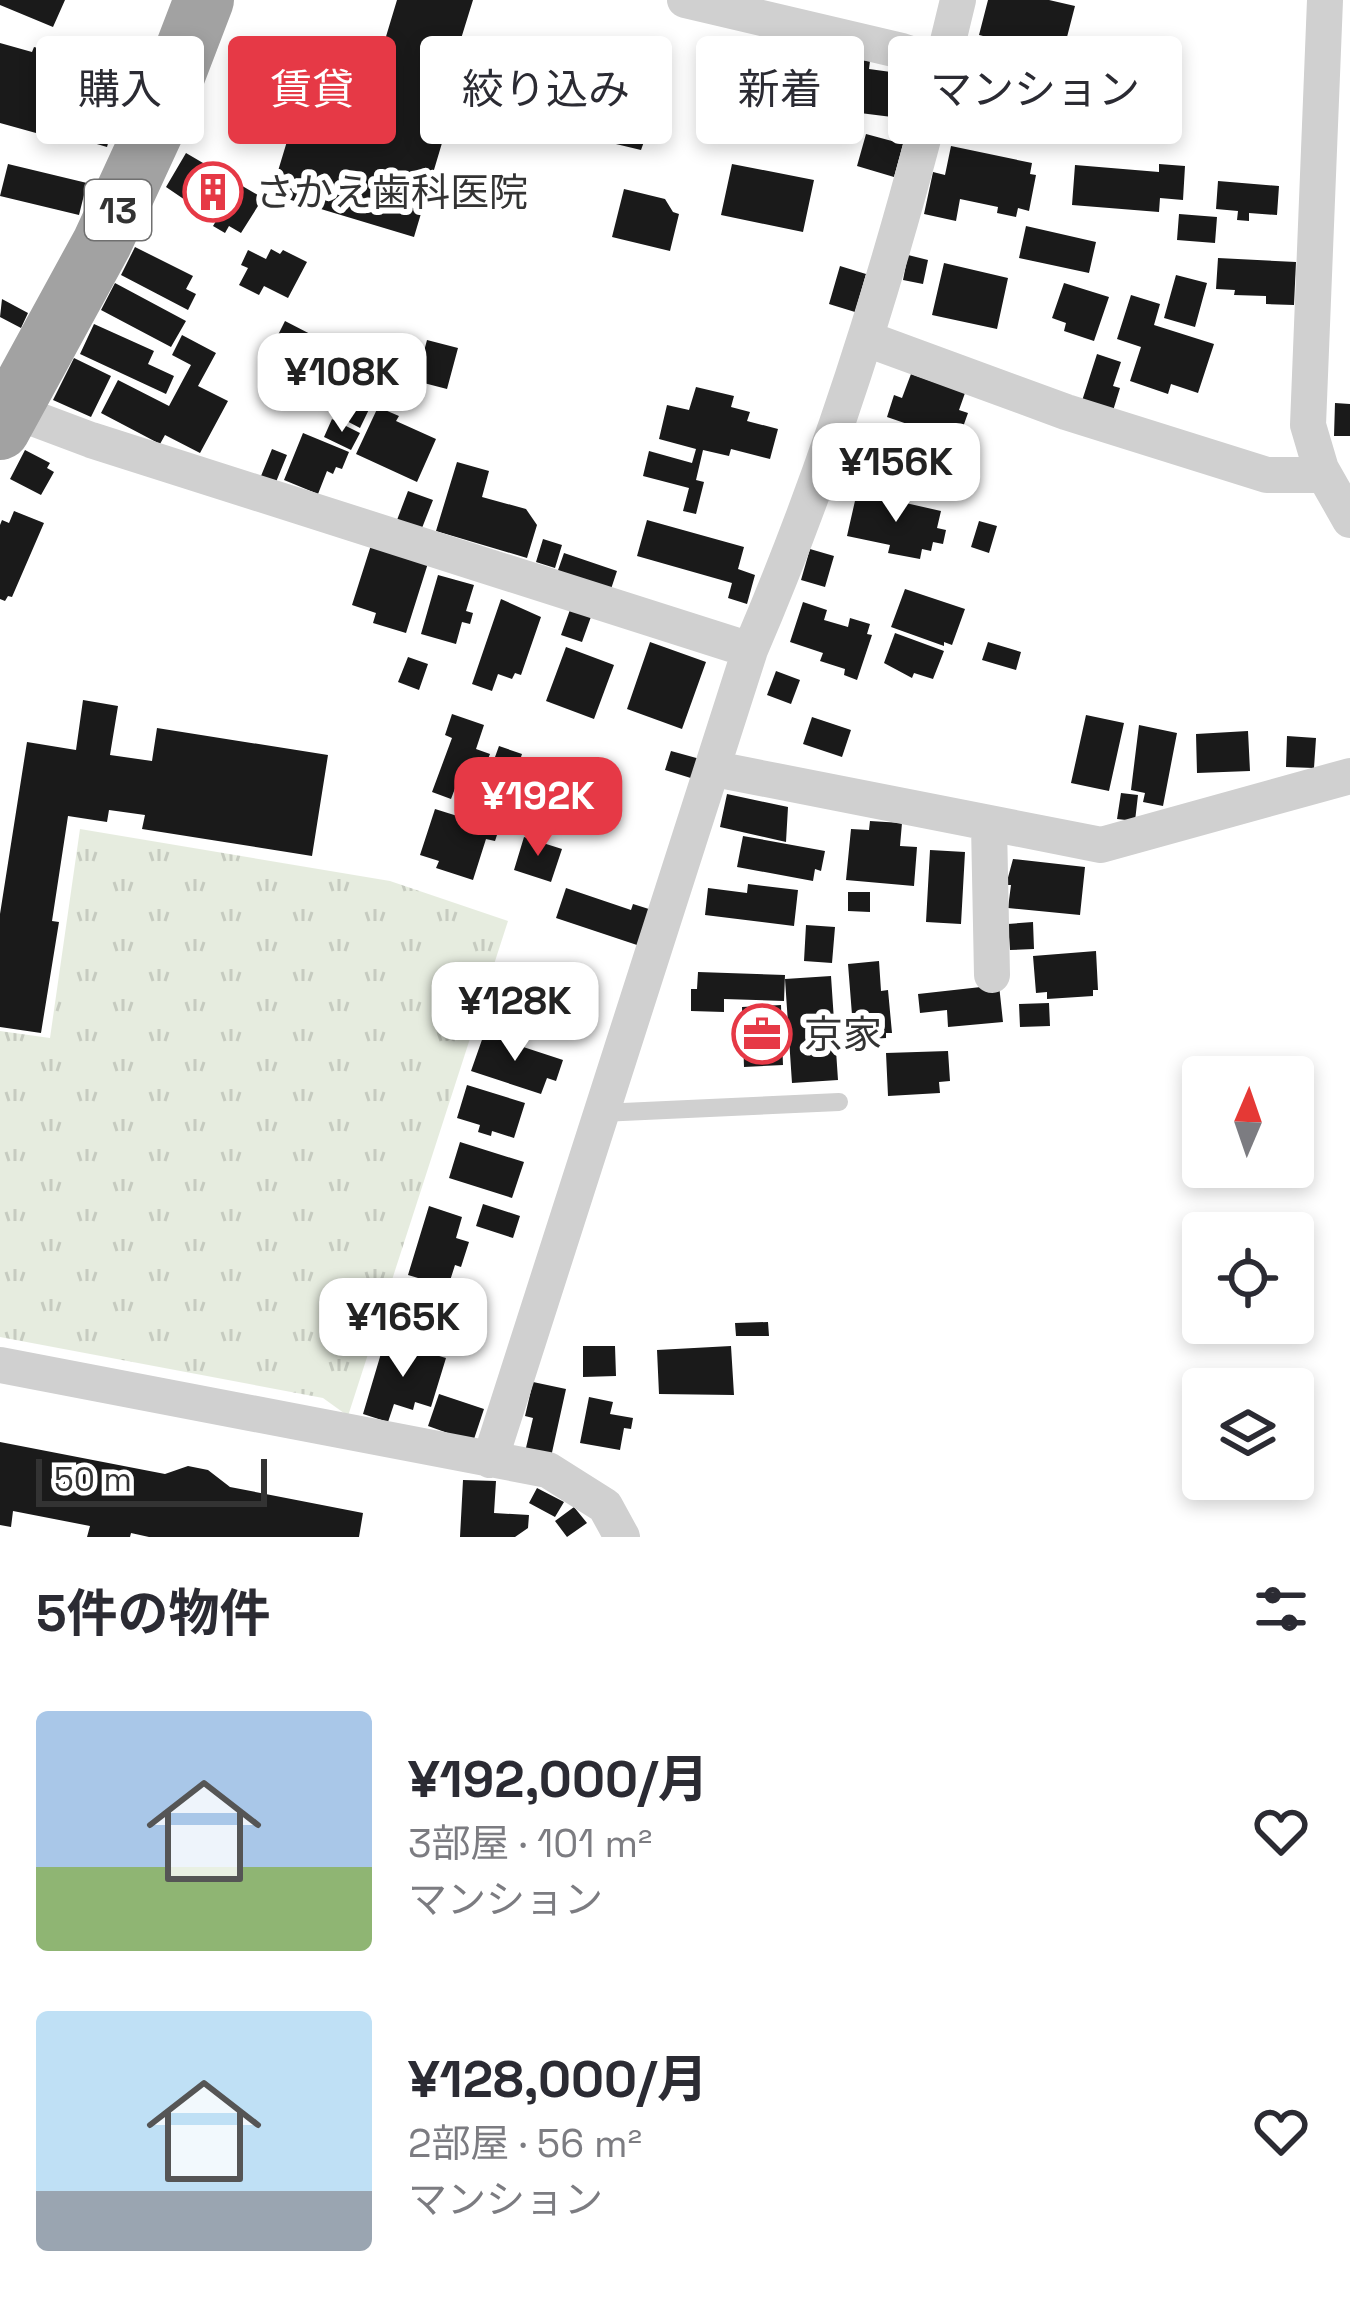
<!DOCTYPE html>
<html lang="ja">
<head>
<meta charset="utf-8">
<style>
	:root { --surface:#fff; --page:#f7f7f7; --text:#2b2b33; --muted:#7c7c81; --accent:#e63946 }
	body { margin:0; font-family:"Space Grotesk","Noto Sans JP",sans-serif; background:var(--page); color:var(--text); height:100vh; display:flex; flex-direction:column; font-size:45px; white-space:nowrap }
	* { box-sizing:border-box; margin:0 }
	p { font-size:39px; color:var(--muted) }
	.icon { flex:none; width:66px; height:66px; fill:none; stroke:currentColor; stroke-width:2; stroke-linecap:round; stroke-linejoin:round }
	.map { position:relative; height:1537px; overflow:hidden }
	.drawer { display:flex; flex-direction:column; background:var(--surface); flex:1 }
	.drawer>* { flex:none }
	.hud { position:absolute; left:36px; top:36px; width:1278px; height:108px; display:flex; gap:24px }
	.needle { width:78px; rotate:2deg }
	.controls { position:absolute; left:1182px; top:1056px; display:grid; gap:24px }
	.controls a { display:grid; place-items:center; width:132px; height:132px; border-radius:12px; background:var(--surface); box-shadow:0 6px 18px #0003; font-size:60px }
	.scale { position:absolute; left:36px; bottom:30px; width:231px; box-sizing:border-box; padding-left:12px; border:6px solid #333; border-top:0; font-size:33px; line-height:42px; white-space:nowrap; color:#333; -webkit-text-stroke:9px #fff; paint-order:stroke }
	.price { position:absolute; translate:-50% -102px; padding:0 27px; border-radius:24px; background:#fff; color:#222; font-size:39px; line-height:78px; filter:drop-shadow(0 3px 6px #0008) }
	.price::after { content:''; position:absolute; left:50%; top:72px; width:36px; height:27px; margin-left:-18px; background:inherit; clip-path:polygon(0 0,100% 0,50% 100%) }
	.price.current { background:var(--accent); color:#fff }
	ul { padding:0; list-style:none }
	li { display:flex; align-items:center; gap:36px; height:300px; padding:0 36px }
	li span { display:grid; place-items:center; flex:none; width:336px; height:240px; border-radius:12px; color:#555 }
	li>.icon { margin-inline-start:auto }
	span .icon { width:144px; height:144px; fill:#fffc; stroke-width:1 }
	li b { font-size:51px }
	h2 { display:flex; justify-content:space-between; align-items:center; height:144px; padding:0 36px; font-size:51px }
	.chip { padding:0 42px; border-radius:12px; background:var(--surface); box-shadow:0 6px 18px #0003; font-size:42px; line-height:108px }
	.chip.current { background:var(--accent); color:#fff }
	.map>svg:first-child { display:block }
	.grass { fill:url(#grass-tufts) }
	.building { fill:#1a1a1a }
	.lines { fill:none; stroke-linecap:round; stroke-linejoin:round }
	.service { stroke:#d0d0d0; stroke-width:18 }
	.minor { stroke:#d0d0d0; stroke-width:36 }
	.trunk { stroke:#a2a2a2; stroke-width:60 }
	.labels { text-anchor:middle; stroke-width:12; stroke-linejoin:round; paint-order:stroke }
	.shield { fill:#fff; stroke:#707070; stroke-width:3 }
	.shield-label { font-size:36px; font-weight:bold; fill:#333 }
	.poi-label { font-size:39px; fill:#333; stroke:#fff; text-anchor:start }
</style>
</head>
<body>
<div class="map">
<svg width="1350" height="1537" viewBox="0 0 1350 1537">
	<defs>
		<pattern id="grass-tufts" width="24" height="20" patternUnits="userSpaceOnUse" patternTransform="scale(3)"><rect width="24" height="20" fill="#e6ecdf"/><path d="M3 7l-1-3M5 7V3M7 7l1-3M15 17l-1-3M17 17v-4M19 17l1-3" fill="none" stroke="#c6cbc0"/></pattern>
	</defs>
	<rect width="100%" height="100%" fill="#fff"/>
	<path class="grass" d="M80 829 390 881 508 921 348 1416 323 1398 0 1337V1031L50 1038Z"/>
	<path class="building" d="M0 0H65L53 27 0 5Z
		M397 0H473L430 139 442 143 414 237 271 194 298 105 303 107 319 56 375 73Z
		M988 0H1049L1075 6 1067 37 1074 39 1069 60 1031 51 1030 58 1009 52 1011 43 979 35Z
		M0 43 32 52 34 47 128 73 107 147 73 137 72 143 0 123Z
		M720 56 754 60 750 86 716 82Z
		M830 56 870 61 869 69 913 75 908 119 828 109V102L788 97 789 90 779 89 783 60 828 66Z
		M1040 67 1086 76 1076 129 1030 120Z
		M746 98 796 113 789 137 780 134 777 142 736 130Z
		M603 110 651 122 641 150 595 139Z
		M866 134 903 144 894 177 857 166Z
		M951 146 1032 163 1030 174 1036 175 1029 211 1018 208 1016 217 997 213 998 207 960 199 956 221 924 214 933 172 945 175Z
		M186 153 263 198 241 233 229 226 225 233 213 226 216 221 166 187Z
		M8 164 87 183 79 215 0 196Z
		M732 164 814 180 803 232 721 215Z
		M1159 164 1185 166 1183 200 1160 198 1159 212 1072 205 1075 165 1159 172Z
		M1218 181 1279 186 1277 215 1249 213V221L1237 220 1238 211 1216 209Z
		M624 189 665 199 673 212 679 214 670 251 612 237Z
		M1179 214 1217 217 1215 243 1177 240Z
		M1026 226 1096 242 1089 273 1019 258Z
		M135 247 193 276 186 289 196 294 188 310 121 275Z
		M271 249 280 254 283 250 307 262 288 298 264 286 259 295 239 285 248 268 241 265 248 250 266 259Z
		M908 255 928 260 923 284 903 280Z
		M1218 258 1296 262 1294 305 1266 304V296L1234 295 1235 290 1216 289Z
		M944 263 1008 278 997 329 932 315Z
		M840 266 866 274 855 312 829 304Z
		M1176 275 1207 283 1195 327 1164 318Z
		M115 283 186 321 171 347 101 310Z
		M1064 283 1109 297 1094 341 1064 331 1066 323 1052 318Z
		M1131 295 1160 304 1154 325 1214 344 1198 393 1171 384 1168 394 1130 381 1141 347 1117 339Z
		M2 299 28 313 21 328 0 317Z
		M285 321 349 354 326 399 262 367Z
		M94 324 154 351 148 364 174 376 166 394 80 354Z
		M182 335 216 353 198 386 228 401 200 453 165 435 160 444 101 413 118 380 169 406 191 365 172 355Z
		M427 340 458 348 447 389 416 381Z
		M1097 354 1121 362 1113 386 1120 388 1112 414 1081 404Z
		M74 358 111 376 91 417 53 400Z
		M911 374 965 393 959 410 968 413 963 427 953 423 948 438 887 417 894 395 902 398Z
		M338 381 374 399 360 428 324 409Z
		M696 387 734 396 731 407 750 412 747 421 778 429 770 459 731 449 729 456 703 450 696 480 704 482 696 514 683 511 689 488 643 476 649 451 692 463 696 449 659 439 667 405 689 410Z
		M1335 403 1350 404V436H1334Z
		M378 407 399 416 396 421 436 439 417 482 356 454Z
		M332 419 360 433 351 450 324 437Z
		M303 433 349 452 342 469 336 467 333 474 327 471 318 494 284 480Z
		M272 449 287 455 276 482 261 476Z
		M25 450 50 463 47 468 54 472 41 495 10 479Z
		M457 462 489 471 482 497 526 509 537 525 527 558 436 531Z
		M408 491 433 500 422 528 397 520Z
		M857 492 941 511 937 528 946 530 943 544 933 542 931 551 922 549 920 559 888 553 890 545 847 536Z
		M14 511 44 523 12 597 8 596 5 601 0 599V525L2 520 9 523Z
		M647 520 744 547 738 569 755 575 747 604 728 598 732 583 637 556Z
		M979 521 997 526 989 553 971 547Z
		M543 539 562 545 555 568 536 562Z
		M372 542 429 560 406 633 373 623 376 613 352 605Z
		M810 549 834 556 825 587 801 580Z
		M564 553 617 571 610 592 557 573Z
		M438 575 474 585 466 611 473 613 470 624 462 622 456 644 421 634Z
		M905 589 965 609 952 645 944 642V646L891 627Z
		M501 599 541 617 521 675 515 673 512 679 498 674 492 691 472 684Z
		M803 602 827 610 824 620 848 627 850 618 870 624 867 634 872 635 857 680 844 675 845 669 820 661 823 653 790 642Z
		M571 607 592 614 582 642 561 635Z
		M895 633 944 651 933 679 914 673 912 678 884 663Z
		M650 642 706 662 682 729 627 709Z
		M988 642 1021 652 1016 670 982 660Z
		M566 647 614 665 594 719 546 701Z
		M408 657 428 664 419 690 398 682Z
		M776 671 800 680 791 704 767 695Z
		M83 700 118 706 110 755 152 761 157 728 328 755 312 856 142 829 145 815 109 810 107 822 68 816 52 921 59 922 41 1033 0 1027V914L27 742 76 750Z
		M452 714 484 725 476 749 490 754 484 769 470 764 464 780 459 778 451 799 432 792 452 738 445 735Z
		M1086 715 1124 723 1109 791 1071 783Z
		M812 717 851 730 842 757 803 744Z
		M1139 725 1177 733 1163 806 1143 802 1145 793 1131 790Z
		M1248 731 1250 771 1197 773 1196 734Z
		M1287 736 1316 738 1314 768 1286 767Z
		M499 746 522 754 520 760 529 763 515 802 483 790Z
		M671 751 700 759 694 779 665 770Z
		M1121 793 1138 795 1135 821 1117 819Z
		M727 794 788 807 786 842 720 827Z
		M435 809 499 829 495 841 486 839 473 880 436 868 439 861 420 855Z
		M870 821 902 823 900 846 917 847 914 886 846 880 851 829 869 830Z
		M743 836 825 851 821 871 815 869 813 881 737 867Z
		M524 837 562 849 551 882 514 870Z
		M930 850 965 852 961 924 926 922Z
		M1013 859 1085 867 1080 915 1008 908 1011 885H1006Z
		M748 884 798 890 794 926 705 915 708 888 747 893Z
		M566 888 631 910 633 904 652 910 640 946 556 918Z
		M848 892H870V912L848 911Z
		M1033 922 1034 949 1010 950 1008 924Z
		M806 925 835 927 832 963 804 961Z
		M1096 951 1098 990H1093V996L1047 999V992L1036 993 1033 956Z
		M879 961 881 991 888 990 892 1033H886V1038L854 1040 848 964Z
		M698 972 785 975 784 1001 724 999V1012L691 1011V989H697Z
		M831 976 838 1080 792 1083 785 979Z
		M999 985 1003 1022 948 1027 947 1010 920 1013 918 994Z
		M1049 1003 1050 1026 1020 1027 1019 1004Z
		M781 1005 783 1065 744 1067 742 1007Z
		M484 1034 563 1060 556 1081 547 1078 541 1094 471 1071Z
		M948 1051 950 1081 939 1082 940 1093 888 1096 886 1053Z
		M467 1085 525 1103 514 1138 492 1131 491 1136 478 1132 480 1125 457 1118Z
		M460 1142 524 1162 512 1198 449 1178Z
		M483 1204 520 1216 513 1238 476 1226Z
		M429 1206 462 1217 456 1238 469 1242 461 1267 455 1265 448 1287 408 1275Z
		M768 1322 769 1336H736L735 1323Z
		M385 1340 446 1358 431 1407 415 1402 413 1410 394 1404 388 1422 363 1414Z
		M583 1346H615L616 1376 583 1377Z
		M731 1346 734 1395 659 1394 657 1350Z
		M533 1382 566 1389 551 1457 525 1452 533 1418 525 1416Z
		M439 1394 484 1409 473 1442 428 1426Z
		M589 1397 613 1402 610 1414 633 1418 631 1429 624 1428 620 1450 580 1443Z
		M0 1442 165 1474 188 1466 208 1470 230 1487 363 1513 359 1537H149L131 1533 130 1537H87L90 1526 13 1511 11 1527 0 1525Z
		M463 1480 496 1481 494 1513 529 1515 528 1528 515 1537H460Z
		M537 1488 564 1502 555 1517 529 1503Z
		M574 1507 587 1523 567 1537 555 1521Z"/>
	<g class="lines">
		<path class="service" d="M601 1113 839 1102"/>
		<path class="minor" d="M685 0 902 51 942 64
			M1325 0 1308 425 1321 469 1350 520
			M867 339 1066 412 1267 475H1324
			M11 410 91 440 750 650
			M715 769 1101 845 1350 776
			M989 825 992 975
			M0 1365 548 1470 605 1506 622 1537
			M490 1460 750 650C840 440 905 222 958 0"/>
		<path class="trunk" d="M0 430 102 243 155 128 204 0"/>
	</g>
	<defs>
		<symbol id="building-ring" viewBox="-11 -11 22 22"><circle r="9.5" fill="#fff" stroke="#e63946" stroke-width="1.5"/><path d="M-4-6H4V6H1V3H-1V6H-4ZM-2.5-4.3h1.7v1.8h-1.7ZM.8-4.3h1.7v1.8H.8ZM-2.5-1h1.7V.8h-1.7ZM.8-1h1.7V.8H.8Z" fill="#e63946"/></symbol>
		<symbol id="office-ring" viewBox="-11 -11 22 22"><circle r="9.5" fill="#fff" stroke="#e63946" stroke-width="1.5"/><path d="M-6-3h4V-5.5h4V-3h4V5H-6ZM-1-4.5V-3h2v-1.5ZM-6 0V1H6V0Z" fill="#e63946"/></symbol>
	</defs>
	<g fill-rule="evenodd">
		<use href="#building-ring" x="180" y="159" width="66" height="66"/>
		<use href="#office-ring" x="729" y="1001" width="66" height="66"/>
	</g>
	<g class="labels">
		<rect class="shield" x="85" y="180" width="66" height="60" rx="9"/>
		<g class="shield-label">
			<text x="118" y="223">13</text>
		</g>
		<g class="poi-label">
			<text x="255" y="206">さかえ歯科医院</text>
			<text x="804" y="1048">京家</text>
		</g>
	</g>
</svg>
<div class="controls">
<a><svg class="needle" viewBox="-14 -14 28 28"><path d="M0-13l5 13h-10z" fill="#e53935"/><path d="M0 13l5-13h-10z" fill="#7c7c81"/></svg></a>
<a><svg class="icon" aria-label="locate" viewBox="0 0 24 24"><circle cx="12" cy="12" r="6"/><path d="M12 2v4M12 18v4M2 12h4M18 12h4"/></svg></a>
<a><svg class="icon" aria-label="layers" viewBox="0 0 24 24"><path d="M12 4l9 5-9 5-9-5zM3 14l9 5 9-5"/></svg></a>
</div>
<div class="scale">50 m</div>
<b class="price" style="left:342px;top:435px">¥108K</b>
<b class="price" style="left:896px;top:525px">¥156K</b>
<b class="price current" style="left:538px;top:859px">¥192K</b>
<b class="price" style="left:515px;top:1064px">¥128K</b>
<b class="price" style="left:403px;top:1380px">¥165K</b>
<div class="hud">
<a class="chip">購入</a>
<a class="chip current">賃貸</a>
<a class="chip">絞り込み</a>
<a class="chip">新着</a>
<a class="chip">マンション</a>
</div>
</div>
<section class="drawer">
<h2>5件の物件<svg class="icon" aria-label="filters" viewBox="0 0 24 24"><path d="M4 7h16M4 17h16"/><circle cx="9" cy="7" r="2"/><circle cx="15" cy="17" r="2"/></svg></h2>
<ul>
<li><span style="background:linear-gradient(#a9c7e8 65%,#8fb573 0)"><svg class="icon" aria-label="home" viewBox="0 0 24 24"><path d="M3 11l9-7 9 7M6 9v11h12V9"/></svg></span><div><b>¥192,000/月</b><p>3部屋 · 101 m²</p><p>マンション</p></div><svg class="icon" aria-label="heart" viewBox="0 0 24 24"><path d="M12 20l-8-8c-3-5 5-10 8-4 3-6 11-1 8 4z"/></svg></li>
<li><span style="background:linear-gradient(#bfe0f5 75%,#9aa5b1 0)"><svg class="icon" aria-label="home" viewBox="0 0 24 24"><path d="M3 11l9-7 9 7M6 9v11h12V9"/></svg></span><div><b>¥128,000/月</b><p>2部屋 · 56 m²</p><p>マンション</p></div><svg class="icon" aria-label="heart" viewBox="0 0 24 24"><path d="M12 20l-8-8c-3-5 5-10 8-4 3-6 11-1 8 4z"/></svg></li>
</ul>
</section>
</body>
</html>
